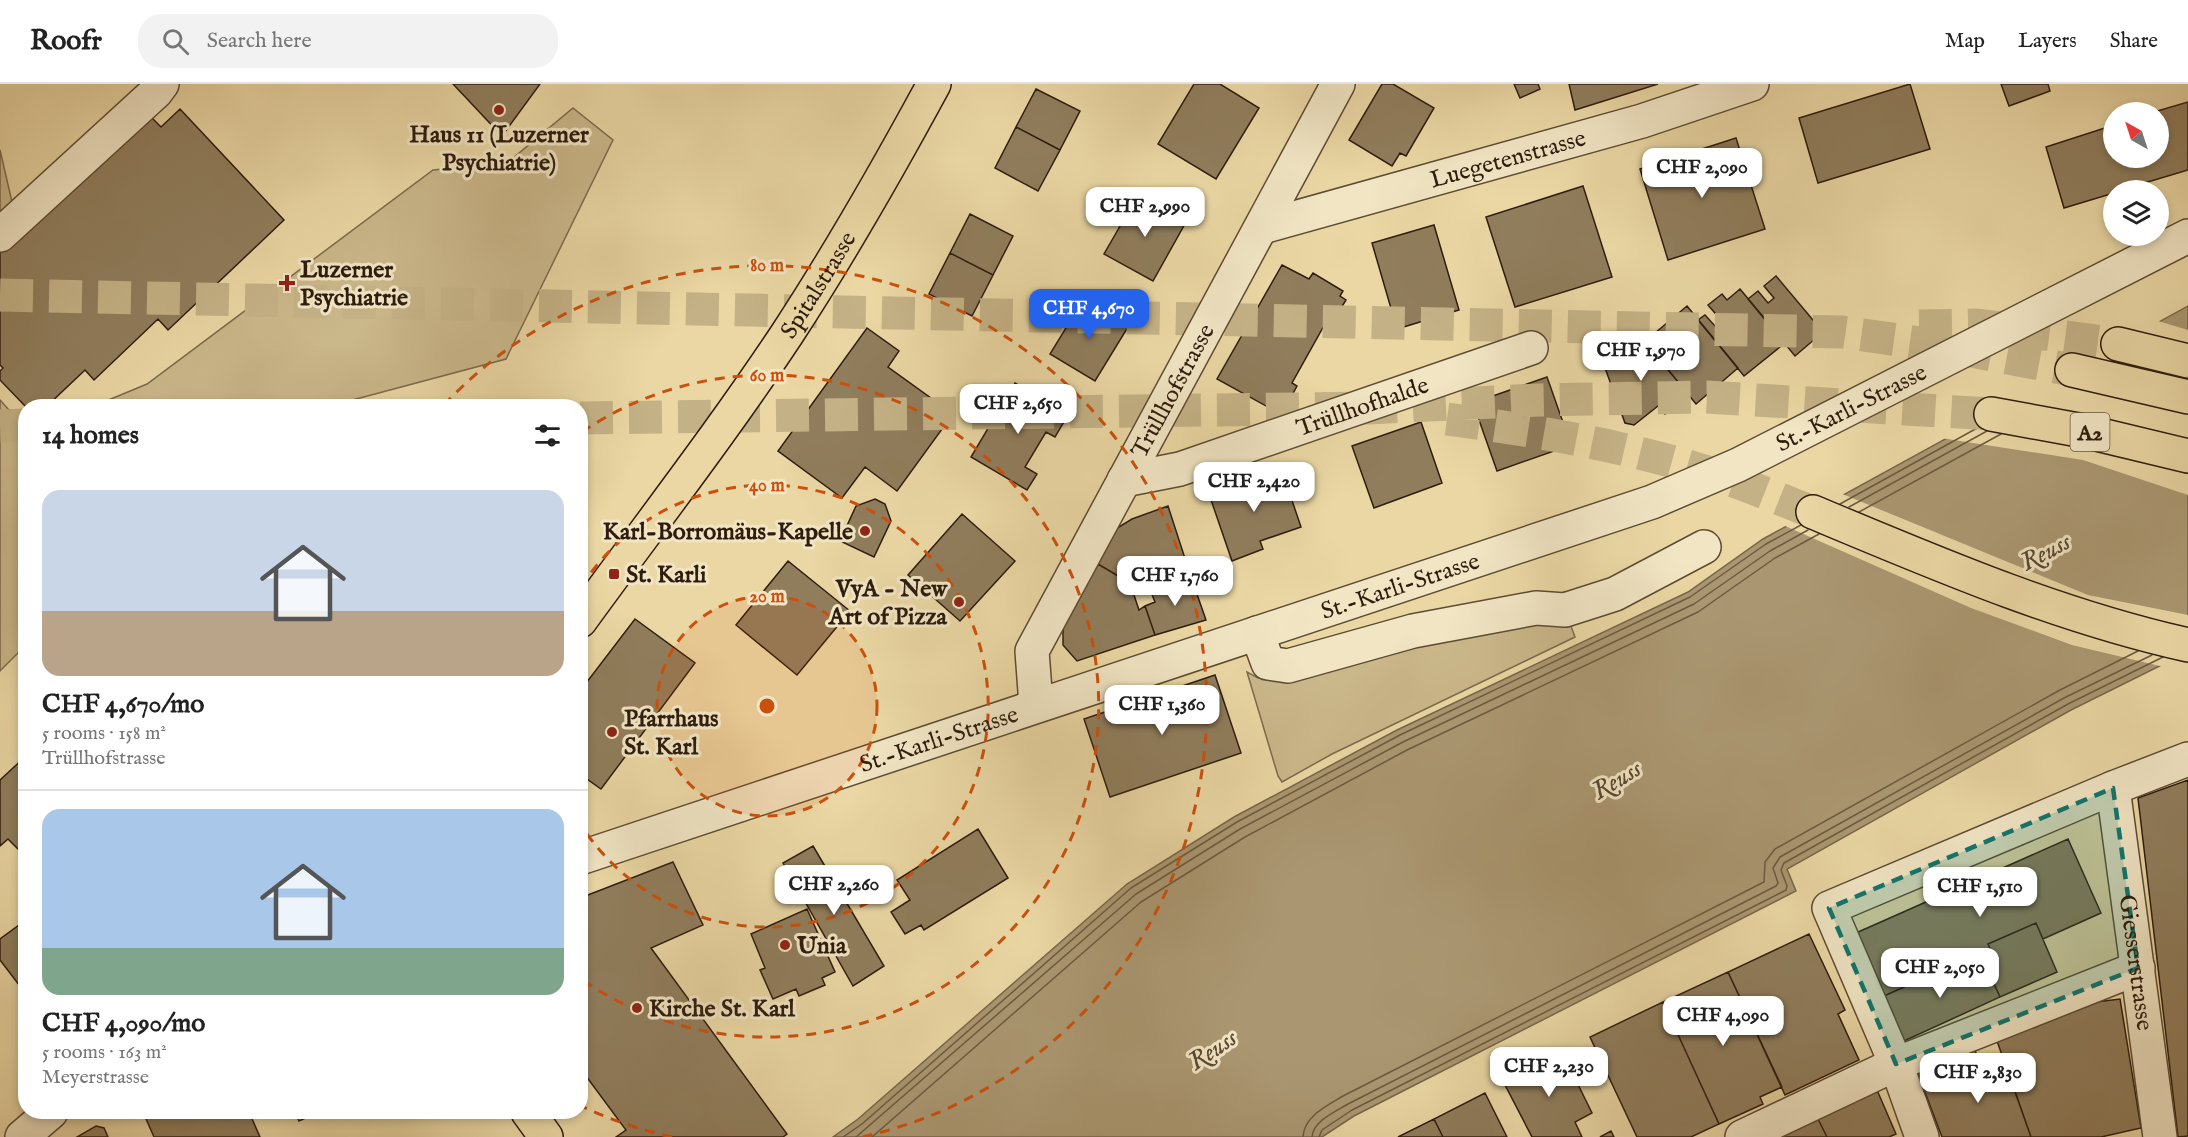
<!DOCTYPE html>
<html lang="en">
<head>
<meta charset="utf-8">
<style>
	:root { --surface:#fff; --page:#f2f2f2; --text:#222; --muted:#767676; --line:#e0e0e0; --accent:#2563eb }
	body { margin:0; font-family:"IM FELL English",serif; background:var(--page); color:var(--text); height:100vh; display:flex; flex-direction:column; font-size:22px; white-space:nowrap }
	* { box-sizing:border-box; margin:0 }
	p { font-size:20px; color:var(--muted) }
	.icon { flex:none; width:33px; height:33px; fill:none; stroke:currentColor; stroke-width:2; stroke-linecap:round; stroke-linejoin:round }
	.map { position:relative; flex:1; overflow:hidden }
	.sheet { position:absolute; left:18px; top:315px; width:570px; height:720px; display:flex; flex-direction:column; background:var(--surface); border-radius:24px; box-shadow:0 3px 9px #0003 }
	.sheet>* { flex:none }
	.needle { width:39px; rotate:321deg }
	.tools { position:absolute; left:2103px; top:18px; display:grid; gap:12px }
	.tools a { display:grid; place-items:center; width:66px; height:66px; border-radius:50%; background:var(--surface); box-shadow:0 3px 9px #0003; font-size:30px }
	.price { position:absolute; translate:-50% -51px; padding:0 14px; border-radius:12px; background:#fff; color:#222; font-size:20px; line-height:39px; filter:drop-shadow(0 2px 3px #0008) }
	.price::after { content:''; position:absolute; left:50%; top:36px; width:18px; height:14px; margin-left:-9px; background:inherit; clip-path:polygon(0 0,100% 0,50% 100%) }
	.price.active { background:var(--accent); color:#fff }
	ul { padding:0; list-style:none }
	li { display:grid; align-content:center; gap:12px; height:318px; padding:0 24px }
	li+li { border-top:2px solid var(--line) }
	li span { display:grid; place-items:center; height:186px; border-radius:18px; color:#555 }
	li>.icon { margin-inline-start:auto }
	span .icon { width:108px; height:108px; fill:#fffc; stroke-width:1 }
	li b { font-size:26px }
	h2 { display:flex; justify-content:space-between; align-items:center; height:72px; padding:0 24px; font-size:26px }
	header { display:flex; align-items:center; gap:36px; box-sizing:border-box; height:84px; padding:0 30px; background:var(--surface); border-bottom:2px solid var(--line) }
	header strong { font-size:28px }
	nav { display:flex; gap:33px; margin-inline-start:auto; font-size:21px }
	.search { width:420px; height:54px; background:var(--page); display:flex; align-items:center; gap:15px; box-sizing:border-box; padding:0 21px; border-radius:24px; color:var(--muted); font-size:22px }
	.map>svg:first-child { display:block }
	.green { fill:#cab78a; stroke:#7c6a4c; stroke-width:1.5 }
	.water { fill:#aa9771; stroke:#786649; stroke-width:1.5 }
	.pier { fill:#ead7a4 }
	.lines { fill:none; stroke-linecap:round; stroke-linejoin:round }
	.shore { stroke:#6c5a3f; stroke-width:1.5 }
	.building { fill:#907d5c; stroke:#2e1c0d; stroke-width:1.5 }
	.highway-tunnel { stroke:#c4b286; stroke-width:33; stroke-dasharray:33 16; stroke-linecap:butt }
	.minor-casing { stroke:#5d4b33; stroke-width:36 }
	.major-casing { stroke:#2e1c0d; stroke-width:36 }
	.highway-casing { stroke:#2e1c0d; stroke-width:36 }
	.minor { stroke:#f1e5c4; stroke-width:33 }
	.major { stroke:#ead7a4; stroke-width:33 }
	.highway { stroke:#ead7a4; stroke-width:33 }
	.marked { fill:#0f766e; fill-opacity:0.2; stroke:#0f766e; stroke-width:4.5; stroke-dasharray:12 8; stroke-linejoin:round }
	.ring { fill:none; stroke:#cc500c; stroke-width:3; stroke-dasharray:10 8 }
	.poi-dot { fill:#8f2418; stroke:#f1e5c4; stroke-width:2 }
	.labels { text-anchor:middle; stroke-width:6; stroke-linejoin:round; paint-order:stroke }
	.shield { fill:#f1e5c4; stroke:#685844; stroke-width:1.5 }
	.shield-label { font-size:22px; font-weight:bold; fill:#2e1c0d }
	.poi-label { font-size:24px; font-weight:bold; fill:#2e1c0d; stroke:#f1e5c4; text-anchor:start }
	.street-label { font-size:24px; fill:#2e1c0d; stroke:#f1e5c4 }
	.water-label { font-size:26px; font-style:italic; fill:#594730; stroke:#f1e5c4 }
	.centre { fill:#cc500c; stroke:#f1e5c4; stroke-width:3 }
	.ring-label { font-size:18px; text-anchor:middle; font-weight:bold; fill:#cc500c; stroke:#f1e5c4; stroke-width:6; stroke-linejoin:round; paint-order:stroke }
</style>
</head>
<body>
<header>
<strong>Roofr</strong>
<div class="search"><svg class="icon" aria-label="search" viewBox="0 0 24 24"><circle cx="10" cy="10" r="6"/><path d="M15 15l6 6"/></svg>Search here</div>
<nav><a>Map</a><a>Layers</a><a>Share</a></nav>
</header>
<div class="map">
<svg width="2188" height="1053" viewBox="0 0 2188 1053">
	<rect width="100%" height="100%" fill="#ead7a4"/>
	<filter id="stains"><feTurbulence type="fractalNoise" baseFrequency=".00333" numOctaves="4"/><feColorMatrix values="0 0 0 0 .2 0 0 0 0 .09 0 0 0 0 .02 0 0 0 .5 -.17"/></filter>
	<radialGradient id="worn" r=".72"><stop offset=".6" stop-color="#630" stop-opacity="0"/><stop offset="1" stop-color="#630" stop-opacity=".3"/></radialGradient>
	<path class="green" d="M573 24 613 56 506 275 330 322H94L147 300 433 86 507 79Z
		M0 66 12 118 0 128Z
		M0 316 26 345 25 562 0 587Z
		M1565 526 1575 553 1332 670 1282 698 1278 692 1247 588 1258 594 1284 595Z"/>
	<path class="water" d="M2188 222V568L2071 626 1787 785 1796 807 1354 1032 1322 1053H833L858 1035 1127 800 1234 733 1397 646 1688 508 1763 455Z"/>
	<path class="pier" d="M2155 236 2188 246V411L2083 376 1941 354Z
		M1840 409 2088 511 2188 531V571L2164 583 2072 561 1971 524 1783 441Z"/>
	<g class="lines">
		<path class="shore" d="M1840 420 1979 343
			M1849 423 1987 347
			M1859 428 2001 350
			M843 1053 862 1040 1131 804 1237 738 1400 651 1690 513 1766 460 1801 441
			M856 1053 1136 810 1240 745 1403 658 1694 520 1770 467 1808 446
			M872 1053 1141 818 1245 753 1407 666 1698 528 1775 474 1819 450
			M1303 1053C1304 1032 1327 1022 1343 1012L1764 798 1765 778 1775 765 2060 606 2138 567
			M1312 1053C1313 1037 1335 1028 1348 1020L1776 802 1778 799 1773 784 1780 773 2064 614 2152 571
			M1319 1053 1322 1046 1352 1026 1786 806 1787 802 1781 786 1784 779 2068 620 2163 573"/>
	</g>
	<path class="building" d="M453 0H540L502 52Z
		M1194 0H1220L1259 24 1216 95 1158 60Z
		M1382 0H1393L1434 24 1406 72 1400 69 1392 82 1349 56Z
		M1514 0H1538L1540 5 1520 14Z
		M1569 0H1658L1575 26Z
		M1910 0 1930 65 1818 99 1799 34Z
		M2001 0H2048L2050 7 2009 22Z
		M1036 5 1080 27 1060 66 1016 43Z
		M2188 18V86L2121 106H2114V109L2064 124 2046 63 2114 41V74H2158V28H2154Z
		M180 25 284 136 168 246 158 235 94 296 85 286 47 322 26 323 0 296V287L3 284 0 281V164L145 27 161 43Z
		M1016 43 1060 66 1038 107 995 84Z
		M1736 54 1765 145 1668 176 1640 85Z
		M1583 102 1612 193 1515 223 1486 133Z
		M1138 111 1186 138 1153 197 1104 170Z
		M970 130 1013 152 993 191 950 169Z
		M1434 141 1459 226 1397 245 1372 159Z
		M950 169 993 191 972 232 929 210Z
		M1282 181 1309 195 1313 189 1343 207 1340 212 1346 216 1335 234 1330 231 1292 299 1297 302 1285 324 1281 321 1277 328 1217 295Z
		M1776 192 1823 248 1795 272 1748 215 1758 207 1768 219 1774 214 1764 202Z
		M1740 205 1785 259 1744 292 1698 236 1705 231 1715 242 1721 236 1708 221 1722 210 1727 216Z
		M1083 216 1128 243 1095 297 1050 270Z
		M1687 222 1738 284 1696 320 1657 272 1667 264 1655 249Z
		M867 244 899 267 888 283 953 330 897 407 865 383 842 414 778 367Z
		M1631 254 1643 268 1649 263 1689 311 1665 330 1658 322 1634 341 1625 339 1600 270 1617 265Z
		M1547 293 1571 361 1497 387 1473 319Z
		M1015 299 1068 331 1055 353 1046 348 1025 383 1037 390 1027 406 971 373Z
		M1421 338 1442 399 1374 424 1352 362Z
		M1281 384 1301 443 1260 457 1263 465 1232 477 1209 410Z
		M875 415 885 420 891 437 874 473 840 457 856 422Z
		M1168 422 1191 493 1156 506 1149 488 1130 499 1098 480 1114 446 1132 435Z
		M962 430 1015 477 960 537 908 491Z
		M788 477 850 527 797 591 736 541Z
		M1098 480 1130 499 1139 526 1145 522 1155 551 1077 577 1063 561V544Z
		M1191 493 1206 536 1155 551 1145 522 1155 518 1151 508Z
		M635 535 695 579 601 705 580 690V607Z
		M1215 591 1241 669 1110 713 1084 635Z
		M26 672V762L20 767 8 755 0 762V696Z
		M2188 696V1052L2178 1053 2138 714Z
		M978 745 1008 794 924 846 921 841 905 850 891 828 910 816 897 796Z
		M2068 755 2101 829 2043 855 2036 839 1988 860 1994 874 1957 891 1953 881 1884 912 1856 849Z
		M813 762 884 882 853 902 783 779Z
		M673 778 703 841 651 864 787 1050 783 1053H616L626 1046 580 984V814Z
		M807 825 835 888 822 894 825 901 799 912 796 905 773 915 760 886 765 884 751 850Z
		M26 836V910L0 876V855Z
		M2036 839 2057 888 2000 913 1984 878 1994 874 1988 860Z
		M1809 850 1845 926 1838 930 1859 976 1785 1011 1728 888Z
		M1984 878 2000 913 1904 957 1884 912 1953 881 1957 891Z
		M1728 888 1782 1003 1760 1013 1763 1020 1719 1040 1663 918Z
		M2120 915 2141 1044 2101 1053H2031L1997 957 2096 918Z
		M1663 918 1719 1040 1691 1053H1637L1590 953Z
		M1974 964 1981 982 1923 1003 1917 986Z
		M1544 968 1548 975 1562 968 1592 1029 1575 1038 1582 1053H1532L1504 999 1530 985 1527 977Z
		M2003 973 2031 1053H1942L1923 1003Z
		M1877 1006 1896 1050 1889 1053H1827L1818 1035Z
		M1485 1009 1507 1053H1443L1434 1035Z
		M143 1028H249L260 1053H154Z
		M295 1028H319L299 1037Z
		M1434 1035 1443 1053H1398Z
		M1818 1035 1827 1053H1779Z
		M96 1042 104 1044 108 1053H77Z
		M1611 1047 1614 1053H1600Z"/>
	<g class="lines">
		<path class="highway-tunnel" d="M0 211 1842 248 1955 264 2072 286
			M1919 242 1977 241 2118 260
			M580 334 1368 324 1538 316 1707 313 1991 330
			M1447 335C1539 347 1640 364 1728 395 1756 405 1784 417 1813 428
			M0 342 26 341"/>
		<defs>
			<g id="minor">
				<path id="s1" d="M1262 143 1642 37 1752 0"/>
				<path d="M0 151 156 8 162 0"/>
				<path id="s2" d="M1124 396 1180 385 1531 264"/>
				<path d="M1257 549 1268 579 1288 582 1413 547 1536 524 1565 526 1615 510 1704 463"/>
				<path id="s3" d="M1036 621 1032 567 1338 0"/>
				<path id="s4" d="M2113 704 2160 1053"/>
				<path id="s5" d="M580 774 1652 418 1738 381 2188 152"/>
				<path d="M22 1053 51 1028"/>
				<path d="M1742 1053 1896 980 2138 884"/>
				<path d="M1922 1053 1896 980 1829 824 2113 704 2188 675"/>
			</g>
			<g id="major">
				<path id="s6" d="M580 537C649 442 722 348 787 250 840 169 888 85 934 0"/>
				<path d="M528 1028 546 1053"/>
			</g>
			<path id="highway" d="M2118 260 2188 277
				M2072 286 2188 313
				M1991 330 2084 347 2188 372
				M1813 428C1935 479 2058 532 2188 561"/>
		</defs>
		<use href="#minor" class="minor-casing"/>
		<use href="#major" class="major-casing"/>
		<use href="#highway" class="highway-casing"/>
		<use href="#minor" class="minor"/>
		<use href="#major" class="major"/>
		<use href="#highway" class="highway"/>
	</g>
	<path class="marked" d="M2113 704 2138 884 1896 980 1829 824Z"/>
	<circle cx="767" cy="622" r="110" fill="#cc500c" fill-opacity=".12"/>
	<g class="ring">
		<circle cx="767" cy="622" r="110"/>
		<path d="M581 503A221 221 0 1 1 581 741"/>
		<path d="M582 348A331 331 0 1 1 582 896"/>
		<path d="M672 1053A441 441 0 0 1 581 1022M444 321A441 441 0 1 1 862 1053"/>
	</g>
	<g class="poi-dot">
		<circle cx="499" cy="26" r="6"/>
		<path d="M284 190h6v6h6v6h-6v6h-6v-6h-6v-6h6z"/>
		<circle cx="865" cy="447" r="6"/>
		<rect x="608" y="484" width="12" height="12" rx="3"/>
		<circle cx="959" cy="518" r="6"/>
		<circle cx="612" cy="648" r="6"/>
		<circle cx="785" cy="861" r="6"/>
		<circle cx="637" cy="924" r="6"/>
	</g>
	<g class="labels">
		<rect class="shield" x="2070.5" y="329" width="39" height="38" rx="4.5"/>
		<g class="shield-label">
			<text x="2090" y="356">A2</text>
		</g>
		<g class="poi-label">
			<text x="499" y="58" text-anchor="middle">Haus 11 (Luzerner<tspan x="499" dy="28">Psychiatrie)</tspan></text>
			<text x="300" y="193">Luzerner<tspan x="300" dy="28">Psychiatrie</tspan></text>
			<text x="853" y="455" text-anchor="end">Karl-Borromäus-Kapelle</text>
			<text x="626" y="498">St. Karli</text>
			<text x="947" y="512" text-anchor="end">VyA - New<tspan x="947" dy="28">Art of Pizza</tspan></text>
			<text x="624" y="642">Pfarrhaus<tspan x="624" dy="28">St. Karl</tspan></text>
			<text x="797" y="869">Unia</text>
			<text x="649" y="932">Kirche St. Karl</text>
		</g>
		<g class="street-label">
			<text dy="8" stroke="none"><textPath href="#s1" startOffset="255">Luegetenstrasse</textPath></text>
			<text dy="8" stroke="none"><textPath href="#s6" startOffset="412">Spitalstrasse</textPath></text>
			<text dy="8" stroke="none"><textPath href="#s3" startOffset="350">Trüllhofstrasse</textPath></text>
			<text dy="8" stroke="none"><textPath href="#s2" startOffset="250">Trüllhofhalde</textPath></text>
			<text dy="8" stroke="none"><textPath href="#s5" startOffset="1350">St.-Karli-Strasse</textPath></text>
			<text dy="8" stroke="none"><textPath href="#s5" startOffset="864">St.-Karli-Strasse</textPath></text>
			<text dy="8" stroke="none"><textPath href="#s5" startOffset="378">St.-Karli-Strasse</textPath></text>
			<text dy="8" stroke="none"><textPath href="#s4" startOffset="176">Giesserstrasse</textPath></text>
		</g>
		<g class="water-label">
			<text transform="translate(2045 467) rotate(-28)" y="9">Reuss</text>
			<text transform="translate(1616 695) rotate(-31)" y="9">Reuss</text>
			<text transform="translate(1212 965) rotate(-34)" y="9">Reuss</text>
		</g>
	</g>
	<circle cx="767" cy="622" r="9" class="centre"/>
	<g class="ring-label">
		<text x="767" y="187">80 m</text>
		<text x="767" y="297">60 m</text>
		<text x="767" y="407">40 m</text>
		<text x="767" y="518">20 m</text>
	</g>
	<rect width="100%" height="100%" filter="url(#stains)"/>
	<rect width="100%" height="100%" fill="url(#worn)"/>
</svg>
<div class="tools">
<a><svg class="needle" viewBox="-14 -14 28 28"><path d="M0-13l5 13h-10z" fill="#e53935"/><path d="M0 13l5-13h-10z" fill="#767676"/></svg></a>
<a><svg class="icon" aria-label="layers" viewBox="0 0 24 24"><path d="M12 4l9 5-9 5-9-5zM3 14l9 5 9-5"/></svg></a>
</div>
<b class="price" style="left:1702px;top:115px">CHF 2,090</b>
<b class="price" style="left:1145px;top:154px">CHF 2,990</b>
<b class="price active" style="left:1089px;top:256px">CHF 4,670</b>
<b class="price" style="left:1641px;top:298px">CHF 1,970</b>
<b class="price" style="left:1018px;top:351px">CHF 2,650</b>
<b class="price" style="left:1254px;top:429px">CHF 2,420</b>
<b class="price" style="left:1175px;top:523px">CHF 1,760</b>
<b class="price" style="left:1162px;top:652px">CHF 1,360</b>
<b class="price" style="left:834px;top:832px">CHF 2,260</b>
<b class="price" style="left:1980px;top:834px">CHF 1,510</b>
<b class="price" style="left:1940px;top:915px">CHF 2,050</b>
<b class="price" style="left:1723px;top:963px">CHF 4,090</b>
<b class="price" style="left:1549px;top:1014px">CHF 2,230</b>
<b class="price" style="left:1978px;top:1020px">CHF 2,830</b>
<section class="sheet">
<h2>14 homes<svg class="icon" aria-label="filters" viewBox="0 0 24 24"><path d="M4 7h16M4 17h16"/><circle cx="9" cy="7" r="2"/><circle cx="15" cy="17" r="2"/></svg></h2>
<ul>
<li><span style="background:linear-gradient(#c9d6e8 65%,#b9a48a 0)"><svg class="icon" aria-label="home" viewBox="0 0 24 24"><path d="M3 11l9-7 9 7M6 9v11h12V9"/></svg></span><div><b>CHF 4,670/mo</b><p>5 rooms · 158 m²</p><p>Trüllhofstrasse</p></div></li>
<li><span style="background:linear-gradient(#a9c7e8 75%,#7fa58c 0)"><svg class="icon" aria-label="home" viewBox="0 0 24 24"><path d="M3 11l9-7 9 7M6 9v11h12V9"/></svg></span><div><b>CHF 4,090/mo</b><p>5 rooms · 163 m²</p><p>Meyerstrasse</p></div></li>
</ul>
</section>
</div>
</body>
</html>
